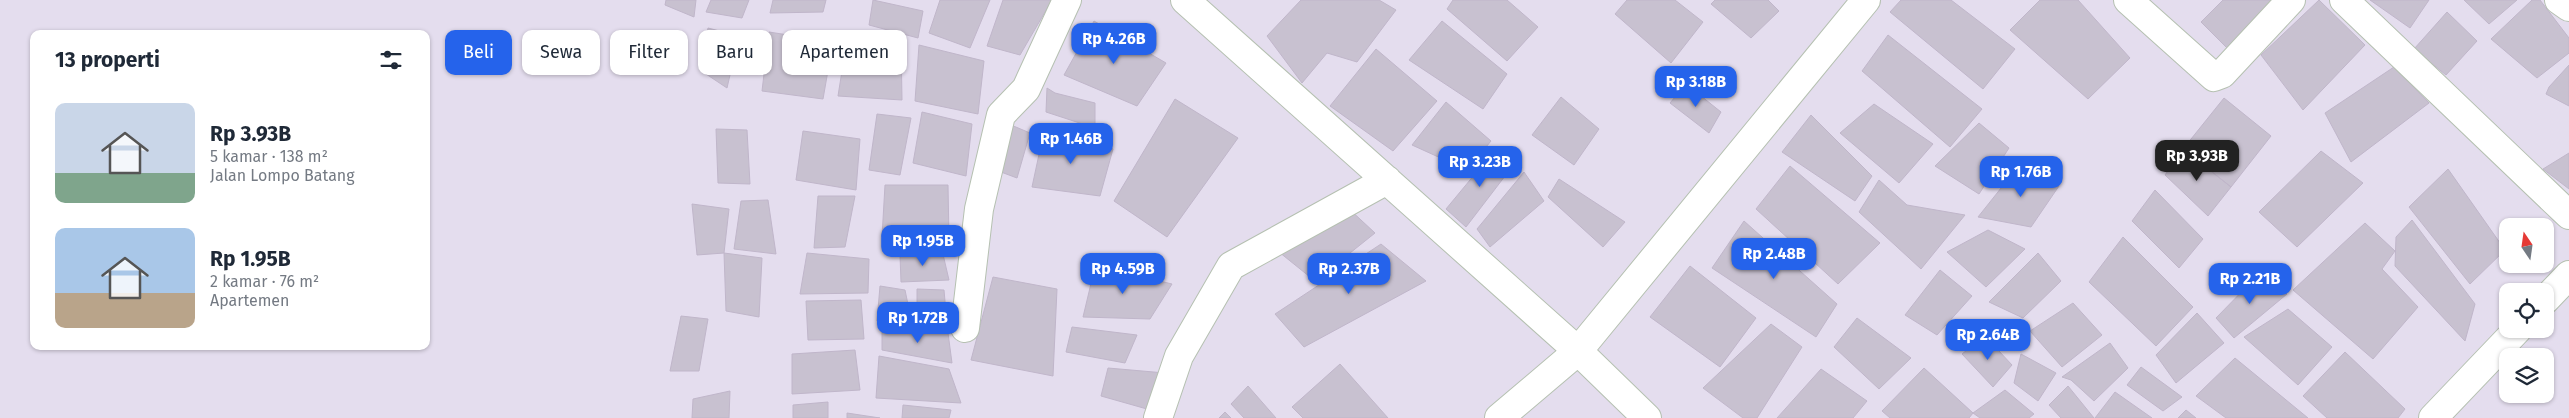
<!DOCTYPE html>
<html lang="id">
<head>
<meta charset="utf-8">
<style>
	:root { --surface:#fff; --page:#f6f6f7; --text:#1f2937; --muted:#747a83; --accent:#2563eb }
	body { margin:0; font-family:"Fira Sans",sans-serif; background:var(--page); color:var(--text); height:100vh; display:flex; flex-direction:column; font-size:19px; white-space:nowrap }
	* { box-sizing:border-box; margin:0 }
	p { font-size:16px; color:var(--muted) }
	.icon { flex:none; width:28px; height:28px; fill:none; stroke:currentColor; stroke-width:2; stroke-linecap:round; stroke-linejoin:round }
	.map { position:relative; flex:1; overflow:hidden }
	.drawer { position:absolute; left:30px; top:30px; width:400px; height:320px; display:flex; flex-direction:column; background:var(--surface); border-radius:10px; box-shadow:0 1px 4px #0004 }
	.drawer>* { flex:none }
	.banner { position:absolute; left:445px; top:30px; width:475px; height:45px; display:flex; gap:10px }
	.needle { width:32px; rotate:347deg }
	.fabs { position:absolute; left:2499px; top:218px; display:grid; gap:10px }
	.fabs a { display:grid; place-items:center; width:55px; height:55px; border-radius:10px; background:var(--surface); box-shadow:0 1px 4px #0004; font-size:25px }
	.price { position:absolute; translate:-50% -42px; padding:0 11px; border-radius:10px; background:var(--accent); color:#fff; font-size:16px; line-height:32px; filter:drop-shadow(0 1px 2px #0008) }
	.price::after { content:''; position:absolute; left:50%; top:30px; width:15px; height:11px; margin-left:-8px; background:inherit; clip-path:polygon(0 0,100% 0,50% 100%) }
	.price.on { background:#222; color:#fff }
	ul { padding:0; list-style:none }
	li { display:flex; align-items:center; gap:15px; height:125px; padding:0 25px }
	li span { display:grid; place-items:center; flex:none; width:140px; height:100px; border-radius:10px; color:#555 }
	li>.icon { margin-inline-start:auto }
	span .icon { width:60px; height:60px; fill:#fffc; stroke-width:1 }
	li b { font-size:21px }
	h2 { display:flex; justify-content:space-between; align-items:center; height:60px; padding:0 25px; font-size:21px }
	.tag { padding:0 18px; border-radius:10px; background:var(--surface); box-shadow:0 1px 4px #0004; font-size:18px; line-height:45px }
	.tag.on { background:var(--accent); color:#fff }
	.map>svg:first-child { display:block }
	.building { fill:#c8c1d0; stroke:#c0b6ca }
	.lines { fill:none; stroke-linecap:round; stroke-linejoin:round }
	.street-casing { stroke:#b5c0b1; stroke-width:30 }
	.street { stroke:#fff; stroke-width:28 }
</style>
</head>
<body>
<div class="map">
<svg width="2569" height="418" viewBox="0 0 2569 418">
	<rect width="100%" height="100%" fill="#e4ddee"/>
	<path class="building" d="M666 0H696L694 17 665 5Z
		M711 0H749L742 18 706 12Z
		M773 0H826L823 12 770 13Z
		M873 0 923 11 918 38 869 25Z
		M940 0H990L970 48 929 33Z
		M1003 0H1052L1020 55 987 46Z
		M1301 0H1379L1396 10 1357 62 1327 53 1302 83 1267 36Z
		M1453 0H1507L1538 27 1507 61 1447 9Z
		M1627 0H1675L1703 22 1671 63 1615 14Z
		M1715 0H1768L1779 11 1751 38 1711 4Z
		M1901 0H1951L2015 49 1983 89 1890 12Z
		M2040 0H2078L2130 58 2088 99 2010 30Z
		M2223 0H2279L2229 50 2201 22Z
		M2319 0 2365 45 2303 110 2261 55Z
		M2370 0H2429L2410 28Z
		M2464 0H2517L2489 24Z
		M2532 0H2540L2569 38V53L2537 78 2491 39Z
		M2447 12 2477 41 2446 75 2414 49Z
		M1094 21 1166 63 1137 106 1064 75Z
		M1442 21 1507 74 1483 109 1409 60Z
		M708 28 739 36 727 88 700 70Z
		M769 32 833 42 823 99 762 91Z
		M848 33 901 42 902 100 838 96Z
		M1888 35 1982 109 1950 147 1862 71Z
		M919 45 984 61 978 114 915 101Z
		M1376 49 1437 101 1393 151 1330 106Z
		M2569 65V106L2546 94 2549 87Z
		M2394 67 2429 103 2351 162 2325 113Z
		M1686 84 1721 112 1709 133 1670 103Z
		M1047 88 1055 93 1095 103V128L1046 112Z
		M1561 97 1599 129 1574 165 1532 135Z
		M2224 98 2271 136 2231 187 2183 149Z
		M1175 99 1238 138 1167 237 1114 201Z
		M1446 102 1491 141 1467 170 1412 145Z
		M1874 104 1933 144 1899 183 1840 133Z
		M922 112 972 124 966 176 913 163Z
		M877 114 911 118 900 175 869 170Z
		M1811 115 1872 176 1855 201 1782 152Z
		M1004 122 1030 133 1017 178 993 169Z
		M1979 123 2009 148 1979 194 1935 166Z
		M716 129 747 130 750 184 718 183Z
		M803 131 860 139 856 190 796 180Z
		M1044 131 1113 149 1100 196 1032 187Z
		M2183 149 2231 187 2208 216 2165 175Z
		M1494 151 1515 163 1466 227 1446 209Z
		M2321 151 2363 183 2297 247 2259 212Z
		M2569 153V189L2543 169Z
		M2021 163 2059 186 2031 227 1978 217Z
		M1790 166 1880 243 1838 284 1756 209Z
		M2448 169 2505 250 2470 284 2409 207Z
		M1524 172 1544 201 1490 247 1477 229Z
		M1559 179 1625 222 1603 247 1548 197Z
		M1879 180 1907 205 1965 215 1921 269 1859 212Z
		M885 185H948L949 240 882 237Z
		M2155 190 2203 239 2179 268 2132 221Z
		M818 196H855L845 247 814 248Z
		M768 200 776 254 734 249 741 201Z
		M692 204 729 209 724 253 697 255Z
		M1347 207 1375 233 1315 281 1279 252Z
		M2412 220 2475 304 2465 341 2395 266 2396 237Z
		M1744 221 1837 304 1816 337 1712 268Z
		M2365 223 2395 251 2382 269 2418 307 2373 359 2293 290Z
		M1988 230 2025 249 1986 287 1947 252Z
		M2123 237 2193 307 2156 346 2089 282Z
		M1381 244 1426 281 1304 347 1275 314Z
		M942 250 949 280 901 282 900 255Z
		M724 253 762 258 759 317 726 311Z
		M807 253 869 259 868 293 800 294Z
		M2038 253 2061 281 2023 318 1989 302Z
		M1090 264 1172 284 1150 319 1083 317 1094 271Z
		M1690 266 1756 318 1720 367 1650 317Z
		M1940 270 1972 296 1937 335 1905 315Z
		M2259 274 2287 294 2234 338 2216 318Z
		M993 277 1057 289 1053 376 971 360Z
		M880 286 905 290 911 319 877 321Z
		M917 289 944 290 947 324H917Z
		M861 300 864 339 808 340 806 301Z
		M2073 303 2102 335 2062 367 2030 331Z
		M2288 309 2332 347 2298 385 2244 337Z
		M2197 313 2224 343 2176 383 2156 355Z
		M681 316 708 319 699 371H670Z
		M1857 318 1911 358 1879 389 1834 347Z
		M1771 324 1802 347 1757 418H1743L1703 388Z
		M1072 327 1137 335 1125 363 1066 352Z
		M882 328 948 333 952 363 882 350Z
		M1985 336 2012 365 1993 387 1962 354Z
		M2110 343 2128 368 2094 401 2071 380 2062 377Z
		M855 350 860 390 792 394V354Z
		M2345 352 2405 409 2398 418H2327L2303 396Z
		M2021 354 2056 373 2038 401 2014 383Z
		M879 356 949 369 961 403 876 398Z
		M2235 358 2308 418H2226L2196 396Z
		M1340 364 1388 418H1303L1292 407Z
		M2141 367 2182 397 2163 411 2127 385Z
		M1108 368 1165 373 1154 411 1101 396Z
		M1924 368 1973 413 1969 418H1890L1882 411Z
		M1821 369 1867 401 1853 418H1777Z
		M1248 386 1276 418H1244L1231 404Z
		M2068 386 2094 418H2061L2049 405Z
		M2005 390 2034 414 2029 418H1980L1973 413Z
		M730 391 729 418H692L693 399Z
		M2115 392 2152 418H2095Z
		M828 402V418H793V405Z
		M903 405 951 410 949 418H902Z
		M2186 410 2196 418H2178Z
		M1225 412 1231 418H1219Z
		M847 413 880 418H847Z"/>
	<g class="lines">
		<defs>
			<path id="street" d="M1185 0 1578 351 1647 418
				M2128 0 2214 77 2222 74 2291 0
				M2344 0 2569 215
				M2559 0 2569 7
				M2545 300 2569 275
				M965 328 979 209 1001 115 1026 89 1067 0
				M1158 418 1179 356 1231 266 1387 180
				M1499 418 1578 351 1866 0
				M2433 418 2518 329"/>
		</defs>
		<use href="#street" class="street-casing"/>
		<use href="#street" class="street"/>
	</g>
</svg>
<div class="fabs">
<a><svg class="needle" viewBox="-14 -14 28 28"><path d="M0-13l5 13h-10z" fill="#e53935"/><path d="M0 13l5-13h-10z" fill="#747a83"/></svg></a>
<a><svg class="icon" aria-label="locate" viewBox="0 0 24 24"><circle cx="12" cy="12" r="6"/><path d="M12 2v4M12 18v4M2 12h4M18 12h4"/></svg></a>
<a><svg class="icon" aria-label="layers" viewBox="0 0 24 24"><path d="M12 4l9 5-9 5-9-5zM3 14l9 5 9-5"/></svg></a>
</div>
<b class="price" style="left:1114px;top:65px">Rp 4.26B</b>
<b class="price" style="left:1696px;top:108px">Rp 3.18B</b>
<b class="price" style="left:1071px;top:165px">Rp 1.46B</b>
<b class="price on" style="left:2197px;top:182px">Rp 3.93B</b>
<b class="price" style="left:1480px;top:188px">Rp 3.23B</b>
<b class="price" style="left:2021px;top:198px">Rp 1.76B</b>
<b class="price" style="left:923px;top:267px">Rp 1.95B</b>
<b class="price" style="left:1774px;top:280px">Rp 2.48B</b>
<b class="price" style="left:1123px;top:295px">Rp 4.59B</b>
<b class="price" style="left:1349px;top:295px">Rp 2.37B</b>
<b class="price" style="left:2250px;top:305px">Rp 2.21B</b>
<b class="price" style="left:918px;top:344px">Rp 1.72B</b>
<b class="price" style="left:1988px;top:361px">Rp 2.64B</b>
<div class="banner">
<a class="tag on">Beli</a>
<a class="tag">Sewa</a>
<a class="tag">Filter</a>
<a class="tag">Baru</a>
<a class="tag">Apartemen</a>
</div>
<section class="drawer">
<h2>13 properti<svg class="icon" aria-label="filters" viewBox="0 0 24 24"><path d="M4 7h16M4 17h16"/><circle cx="9" cy="7" r="2"/><circle cx="15" cy="17" r="2"/></svg></h2>
<ul>
<li><span style="background:linear-gradient(#c9d6e8 70%,#7fa58c 0)"><svg class="icon" aria-label="home" viewBox="0 0 24 24"><path d="M3 11l9-7 9 7M6 9v11h12V9"/></svg></span><div><b>Rp 3.93B</b><p>5 kamar · 138 m²</p><p>Jalan Lompo Batang</p></div></li>
<li><span style="background:linear-gradient(#a9c7e8 65%,#b9a48a 0)"><svg class="icon" aria-label="home" viewBox="0 0 24 24"><path d="M3 11l9-7 9 7M6 9v11h12V9"/></svg></span><div><b>Rp 1.95B</b><p>2 kamar · 76 m²</p><p>Apartemen</p></div></li>
</ul>
</section>
</div>
</body>
</html>
